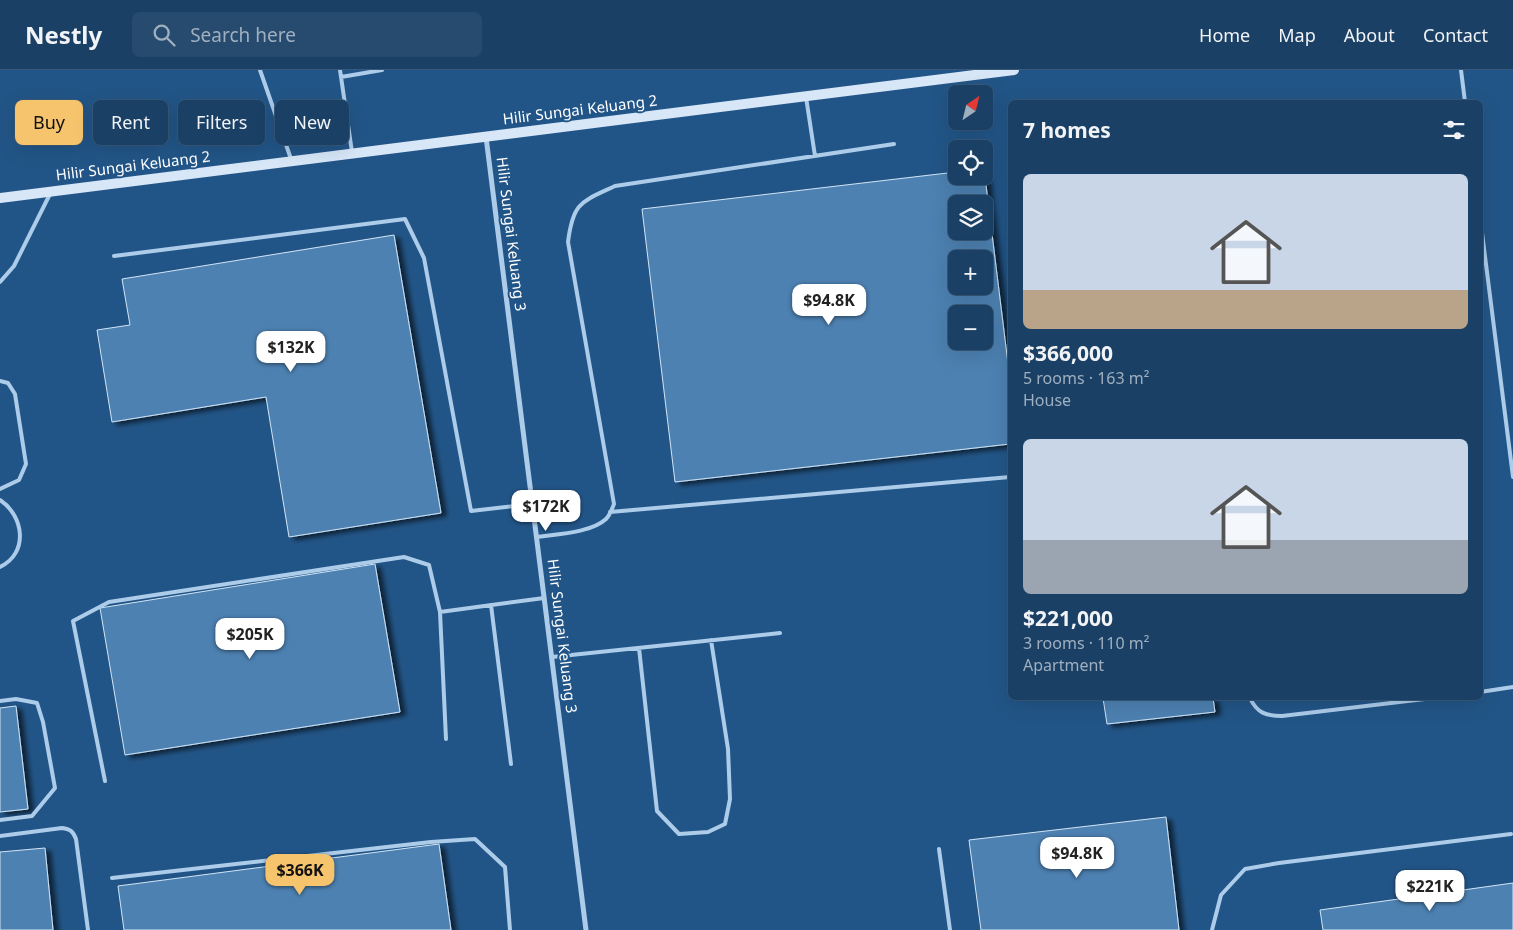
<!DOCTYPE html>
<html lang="en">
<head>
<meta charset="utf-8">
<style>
	:root { --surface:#1a4065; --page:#274b6e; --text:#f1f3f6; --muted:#9fafbf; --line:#385979; --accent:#f6c46d }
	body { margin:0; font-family:"Noto Sans",sans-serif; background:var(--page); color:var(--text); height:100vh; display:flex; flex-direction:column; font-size:19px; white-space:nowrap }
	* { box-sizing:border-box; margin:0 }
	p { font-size:16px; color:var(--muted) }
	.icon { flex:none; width:28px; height:28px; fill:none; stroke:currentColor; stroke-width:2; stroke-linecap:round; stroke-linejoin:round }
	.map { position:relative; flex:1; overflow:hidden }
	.panel { position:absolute; left:1008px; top:30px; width:475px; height:600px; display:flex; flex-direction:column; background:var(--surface); border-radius:8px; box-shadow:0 5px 20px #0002,0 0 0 1px var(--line) }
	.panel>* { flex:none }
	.guide { position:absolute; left:15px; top:30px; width:475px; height:45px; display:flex; gap:10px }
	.needle { width:32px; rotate:35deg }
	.fabs { position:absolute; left:948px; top:15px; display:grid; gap:10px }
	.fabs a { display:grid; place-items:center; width:45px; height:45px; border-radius:8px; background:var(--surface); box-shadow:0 5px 20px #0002,0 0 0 1px var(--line); font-size:25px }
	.price { position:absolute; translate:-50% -42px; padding:0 11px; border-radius:10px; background:#fff; color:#222; font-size:16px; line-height:32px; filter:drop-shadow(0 1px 2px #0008) }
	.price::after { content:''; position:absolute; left:50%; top:30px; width:15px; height:11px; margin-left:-8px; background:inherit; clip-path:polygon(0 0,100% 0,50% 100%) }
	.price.on { background:var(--accent); color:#111 }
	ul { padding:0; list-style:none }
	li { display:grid; align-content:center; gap:10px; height:265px; padding:0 15px }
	li span { display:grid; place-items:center; height:155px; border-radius:8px; color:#555 }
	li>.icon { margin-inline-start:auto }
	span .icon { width:90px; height:90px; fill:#fffc; stroke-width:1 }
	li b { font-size:21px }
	h2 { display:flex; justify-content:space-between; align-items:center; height:60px; padding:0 15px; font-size:21px }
	.tag { padding:0 18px; border-radius:8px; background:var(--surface); box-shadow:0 5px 20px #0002,0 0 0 1px var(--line); font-size:18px; line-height:45px }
	.tag.on { background:var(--accent); color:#111 }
	header { display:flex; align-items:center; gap:30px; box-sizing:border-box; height:70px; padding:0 25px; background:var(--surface); border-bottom:1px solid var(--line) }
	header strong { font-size:24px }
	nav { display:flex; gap:28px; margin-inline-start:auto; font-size:18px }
	.search { width:350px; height:45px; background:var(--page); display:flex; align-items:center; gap:12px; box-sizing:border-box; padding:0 18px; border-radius:8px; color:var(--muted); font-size:19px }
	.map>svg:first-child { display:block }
	.building { fill:#4e81b1; stroke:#d0e5f7; fill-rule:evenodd; filter:url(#shadow) }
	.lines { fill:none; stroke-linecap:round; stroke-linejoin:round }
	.lane { stroke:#acccea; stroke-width:4 }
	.street { stroke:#acccea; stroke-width:5 }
	.secondary { stroke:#d7e7f8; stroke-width:10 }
	.labels { text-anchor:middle; stroke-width:4; stroke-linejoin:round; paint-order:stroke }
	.street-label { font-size:15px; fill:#fff; stroke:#225587 }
</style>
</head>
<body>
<header>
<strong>Nestly</strong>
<div class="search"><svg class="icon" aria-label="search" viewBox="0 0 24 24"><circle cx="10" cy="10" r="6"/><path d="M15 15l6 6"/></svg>Search here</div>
<nav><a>Home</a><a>Map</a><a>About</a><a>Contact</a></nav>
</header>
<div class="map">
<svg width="1513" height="860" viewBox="0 0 1513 860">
	<defs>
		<filter id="shadow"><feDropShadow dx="5.5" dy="3" stdDeviation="2.5" flood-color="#0009"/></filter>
	</defs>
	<rect width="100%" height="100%" fill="#225587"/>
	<path class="building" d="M984 99 1010 310V374L675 412 642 139 956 102V106H984ZM956 134H984V161H956ZM956 189H984V216H956ZM956 244H984V271H956Z
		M394 165 441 443 289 467 266 327 112 352 97 260 130 255 122 209Z
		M375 494 400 642 125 685 100 538Z
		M1103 628H1213L1215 642 1107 654Z
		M16 636 28 739 0 742V638Z
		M1166 747 1179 860H981L969 770Z
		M439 774 451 860H124L118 816Z
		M45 778 53 860H0V782Z
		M1513 813V860H1323L1320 840Z"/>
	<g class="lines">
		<path class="lane" d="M260 0 291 89
			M340 0 352 82
			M1461 0 1465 32
			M341 7 382 0
			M806 27 815 86
			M1480 147 1513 407
			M114 186 405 149 424 188 471 441 532 434
			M0 212 14 196 50 124
			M0 311 8 313 15 324 26 394 19 410 0 419
			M0 430C24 446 29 483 0 497
			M610 442 1010 407
			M536 467C557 464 591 463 606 449 610 445 612 439 614 434L568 172C573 132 581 132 615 116L894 74
			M491 535 511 694
			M440 542 446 669
			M639 578 657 741 679 764 708 762 725 754 730 729 728 679 711 570
			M552 587 780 563
			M1480 622 1513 617
			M1250 628C1257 643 1266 646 1282 646L1433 628
			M0 631 16 629 37 633 43 652 55 718 32 746 0 750
			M105 711 73 551 109 532 404 487 429 495 440 542 544 528
			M0 766 62 758C70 759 73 761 76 769L88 860
			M939 779 950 860
			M112 808 431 772 475 769 505 797 510 860
			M1212 860 1221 825 1245 799 1279 793 1511 764"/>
		<path class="street" d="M486 67 586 860"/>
		<path class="secondary" d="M0 128 1014 0"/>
	</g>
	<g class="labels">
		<g class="street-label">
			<text transform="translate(580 40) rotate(-7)" y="5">Hilir Sungai Keluang 2</text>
			<text transform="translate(133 96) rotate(-7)" y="5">Hilir Sungai Keluang 2</text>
			<text transform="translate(511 164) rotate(83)" y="5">Hilir Sungai Keluang 3</text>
			<text transform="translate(562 566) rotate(83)" y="5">Hilir Sungai Keluang 3</text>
		</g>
	</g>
</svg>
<div class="fabs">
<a><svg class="needle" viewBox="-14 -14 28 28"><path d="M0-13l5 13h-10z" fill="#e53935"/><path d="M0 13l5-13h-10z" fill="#9fafbf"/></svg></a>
<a><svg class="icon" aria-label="locate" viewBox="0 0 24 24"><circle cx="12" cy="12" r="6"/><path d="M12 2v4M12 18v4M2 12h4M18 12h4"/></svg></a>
<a><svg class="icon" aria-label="layers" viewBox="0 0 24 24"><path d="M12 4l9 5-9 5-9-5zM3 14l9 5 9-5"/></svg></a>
<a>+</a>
<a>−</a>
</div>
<b class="price" style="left:829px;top:256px">$94.8K</b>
<b class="price" style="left:291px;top:303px">$132K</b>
<b class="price" style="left:546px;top:462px">$172K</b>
<b class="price" style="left:250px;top:590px">$205K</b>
<b class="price" style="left:1077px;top:809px">$94.8K</b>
<b class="price on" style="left:300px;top:826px">$366K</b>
<b class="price" style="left:1430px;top:842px">$221K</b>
<div class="guide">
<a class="tag on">Buy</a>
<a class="tag">Rent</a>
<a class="tag">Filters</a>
<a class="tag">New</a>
</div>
<section class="panel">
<h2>7 homes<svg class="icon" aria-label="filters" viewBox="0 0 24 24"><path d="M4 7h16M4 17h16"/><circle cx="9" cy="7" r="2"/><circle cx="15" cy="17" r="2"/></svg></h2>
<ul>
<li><span style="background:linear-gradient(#c9d6e8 75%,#b9a48a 0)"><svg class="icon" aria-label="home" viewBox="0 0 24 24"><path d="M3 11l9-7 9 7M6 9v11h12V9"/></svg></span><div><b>$366,000</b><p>5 rooms · 163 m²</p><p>House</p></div></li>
<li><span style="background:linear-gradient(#c9d6e8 65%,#9aa5b1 0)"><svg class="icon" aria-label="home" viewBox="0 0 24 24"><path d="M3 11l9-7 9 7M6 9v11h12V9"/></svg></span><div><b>$221,000</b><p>3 rooms · 110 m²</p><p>Apartment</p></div></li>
</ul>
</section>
</div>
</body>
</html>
